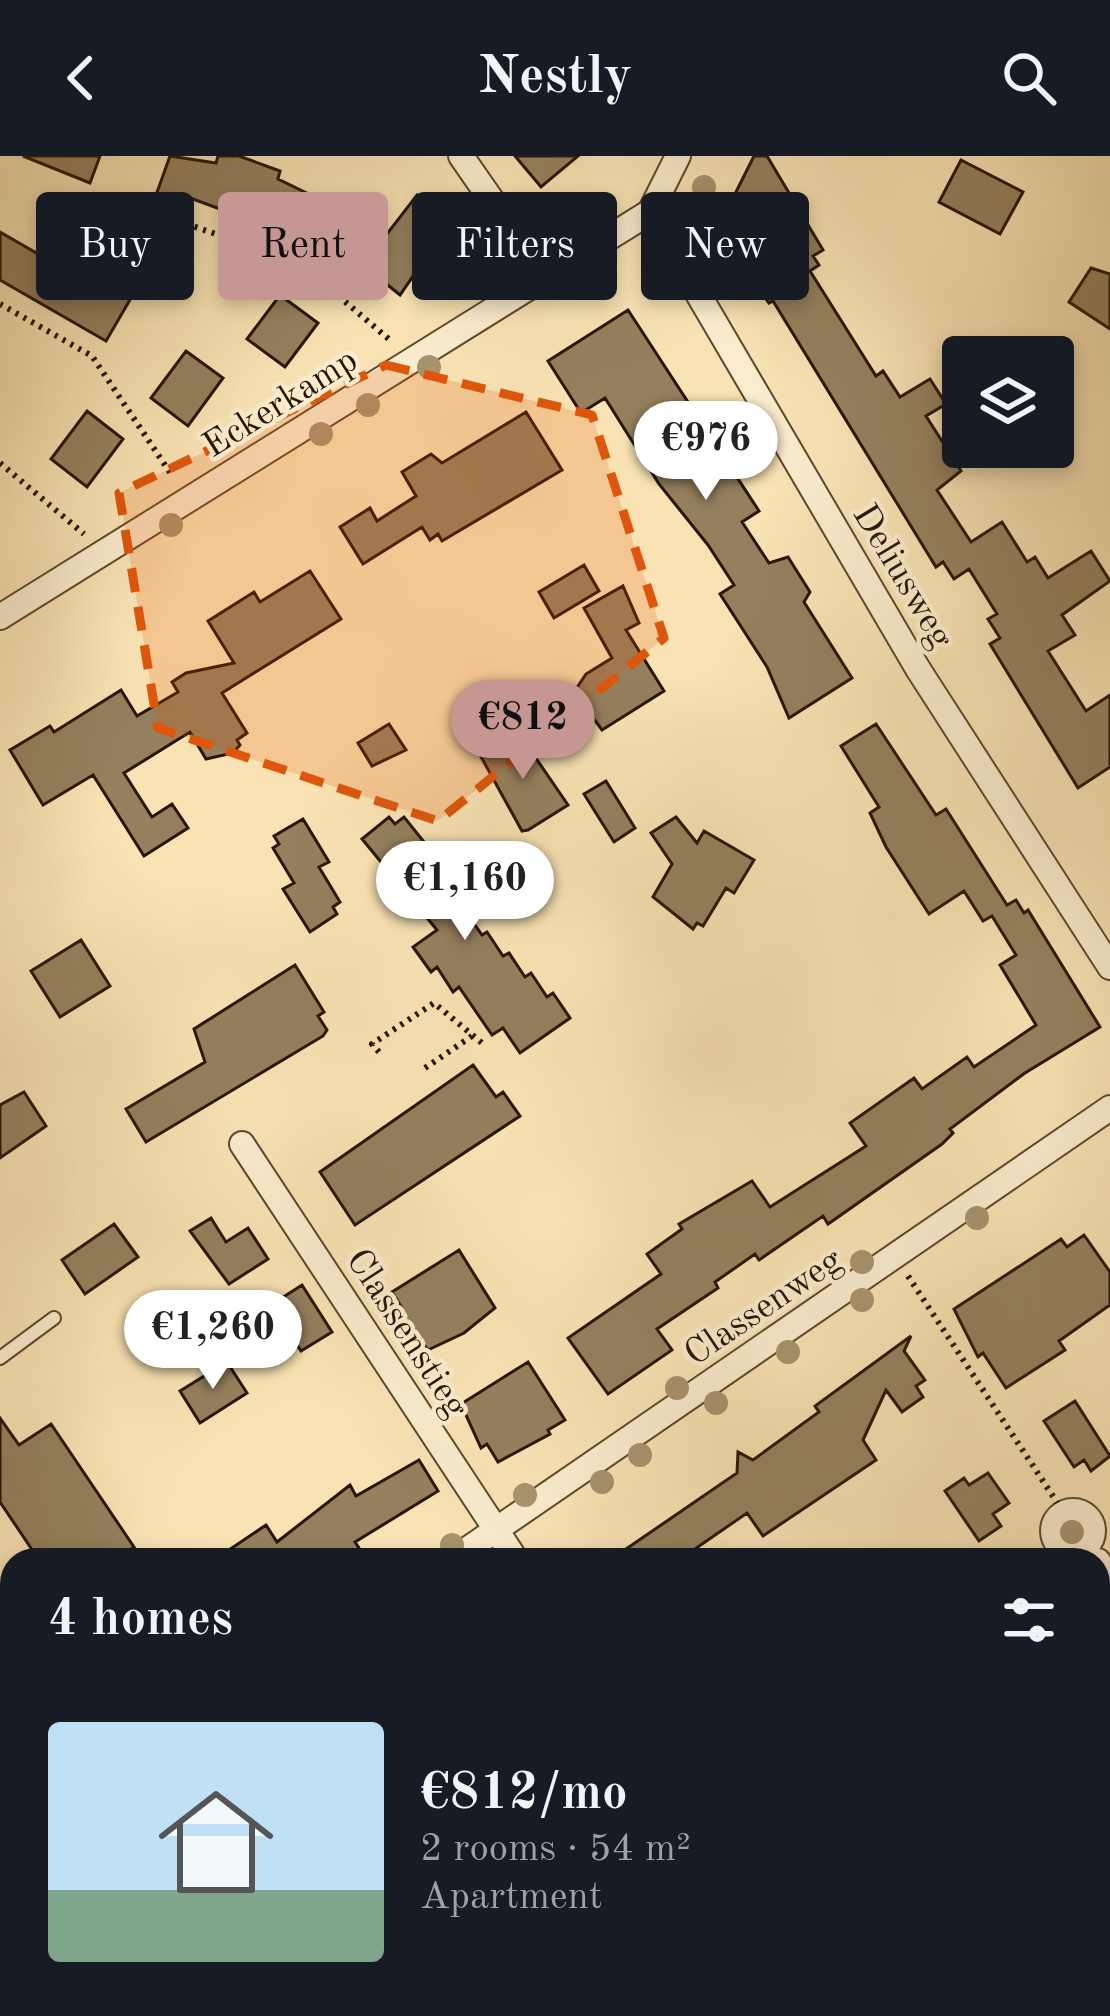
<!DOCTYPE html>
<html lang="en">
<head>
<meta charset="utf-8">
<style>
	:root { --surface:#171b24; --page:#242831; --text:#f1f3f6; --muted:#9ea1a6; --line:#363941; --accent:#c59692 }
	body { margin:0; font-family:"Old Standard TT",serif; background:var(--page); color:var(--text); height:100vh; display:flex; flex-direction:column; font-size:45px; white-space:nowrap }
	* { box-sizing:border-box; margin:0 }
	p { font-size:39px; color:var(--muted) }
	.icon { flex:none; width:66px; height:66px; fill:none; stroke:currentColor; stroke-width:2; stroke-linecap:round; stroke-linejoin:round }
	.map { position:relative; flex:1; overflow:hidden }
	.panel { position:absolute; left:0px; top:1392px; width:1110px; height:468px; display:flex; flex-direction:column; background:var(--surface); border-radius:36px 36px 0 0; box-shadow:0 6px 18px #0003 }
	.panel>* { flex:none }
	.banner { position:absolute; left:36px; top:36px; width:1038px; height:108px; display:flex; gap:24px }
	.fabs { position:absolute; left:942px; top:180px; display:grid; gap:24px }
	.fabs a { display:grid; place-items:center; width:132px; height:132px; border-radius:12px; background:var(--surface); box-shadow:0 6px 18px #0003; font-size:60px }
	.price { position:absolute; translate:-50% -102px; padding:0 27px; border-radius:42px; background:#fff; color:#222; font-size:39px; line-height:78px; filter:drop-shadow(0 3px 6px #0008) }
	.price::after { content:''; position:absolute; left:50%; top:72px; width:36px; height:27px; margin-left:-18px; background:inherit; clip-path:polygon(0 0,100% 0,50% 100%) }
	.price.current { background:var(--accent); color:#111 }
	ul { padding:0; list-style:none }
	li { display:flex; align-items:center; gap:36px; height:300px; padding:0 48px }
	li+li { border-top:3px solid var(--line) }
	li span { display:grid; place-items:center; flex:none; width:336px; height:240px; border-radius:12px; color:#555 }
	li>.icon { margin-inline-start:auto }
	span .icon { width:144px; height:144px; fill:#fffc; stroke-width:1 }
	li b { font-size:51px }
	h2 { display:flex; justify-content:space-between; align-items:center; height:144px; padding:0 48px; font-size:51px }
	.chip { padding:0 42px; border-radius:12px; background:var(--surface); box-shadow:0 6px 18px #0003; font-size:42px; line-height:108px }
	.chip.current { background:var(--accent); color:#111 }
	header { display:flex; justify-content:space-between; align-items:center; height:156px; padding:0 48px; background:var(--surface); font-size:54px; font-weight:700 }
	.map>svg:first-child { display:block }
	.building { fill:#94805e; stroke:#271500; stroke-width:3 }
	.lines { fill:none; stroke-linecap:round; stroke-linejoin:round }
	.lane-casing { stroke:#5c482d; stroke-width:16 }
	.street-casing { stroke:#5c482d; stroke-width:28 }
	.primary-casing { stroke:#271500; stroke-width:40 }
	.path { stroke:#271500; stroke-width:6; stroke-dasharray:3 6; stroke-linecap:butt }
	.lane { stroke:#fbedce; stroke-width:12 }
	.street { stroke:#fbedce; stroke-width:24 }
	.primary { stroke:#f9e3b4; stroke-width:36 }
	.tree { fill:#a7936e }
	.marked { fill:#de560b; fill-opacity:0.2; stroke:#de560b; stroke-width:9; stroke-dasharray:24 15; stroke-linejoin:round }
	.labels { text-anchor:middle; stroke-width:9; stroke-linejoin:round; paint-order:stroke }
	.street-label { font-size:36px; fill:#271500; stroke:#fbedce }
</style>
</head>
<body>
<header><svg class="icon" aria-label="back" viewBox="0 0 24 24"><path d="M15 5l-7 7 7 7"/></svg>Nestly<svg class="icon" aria-label="search" viewBox="0 0 24 24"><circle cx="10" cy="10" r="6"/><path d="M15 15l6 6"/></svg></header>
<div class="map">
<svg width="1110" height="1860" viewBox="0 0 1110 1860">
	<rect width="100%" height="100%" fill="#f9e3b4"/>
	<filter id="stains"><feTurbulence type="fractalNoise" baseFrequency=".00167" numOctaves="4"/><feColorMatrix values="0 0 0 0 .2 0 0 0 0 .09 0 0 0 0 .02 0 0 0 .5 -.17"/></filter>
	<radialGradient id="worn" r=".72"><stop offset=".6" stop-color="#630" stop-opacity="0"/><stop offset="1" stop-color="#630" stop-opacity=".3"/></radialGradient>
	<path class="building" d="M23 0H100L90 27Z
		M170 0 216 7 218 0H239L280 15 278 23 325 46 310 86 190 42 187 50 156 39Z
		M515 0H578L541 31Z
		M754 0H767L823 94 813 100 819 109 810 115 876 220 883 215 900 241 930 223 946 248 926 260 961 315 937 334 971 386 1002 366 1027 406 1035 401 1048 422 1091 395 1110 425 1062 459 1075 479 1048 495 1086 555 1110 539V611L1078 632 990 488 1000 482 988 463 997 458 969 413 954 423 943 406 936 411 773 145 769 147 708 66 721 39 732 44Z
		M961 4 1023 36 1000 78 939 46Z
		M417 39 451 65 400 139 363 109Z
		M0 76 92 129 96 122 131 142 106 185 0 124Z
		M1091 112 1110 118V173L1069 146Z
		M280 139 318 167 285 211 247 183Z
		M628 154 759 355 742 366 769 407 788 401 810 436 804 446 852 522 789 562 767 511 720 438 734 429 708 389 659 328 605 242 581 257 548 205Z
		M186 195 223 222 188 270 151 242Z
		M87 255 123 283 87 331 51 303Z
		M526 256 562 314 442 385 438 378 430 384 422 371 363 408 340 371 370 352 377 365 416 340 402 316 431 298 442 307Z
		M584 409 599 435 554 462 539 436Z
		M310 415 341 463 222 537 247 577 237 584 240 589 233 597 206 603 190 576 124 617 152 661 172 648 188 672 144 700 93 619 43 649 10 594 50 570 54 576 121 534 137 560 178 536 172 526 186 517 234 507 208 465 254 436 260 446Z
		M623 430 639 467 626 474 664 535 602 574 574 536 586 518 612 502 584 452Z
		M389 568 406 594 372 610 358 587Z
		M876 568 936 659 946 653 1007 749 1016 744 1024 757 1028 754 1100 871 1025 917 950 973 953 977 942 988 828 1068 823 1060 759 1104 755 1098 715 1126 718 1132 657 1173 672 1194 608 1238 568 1182 661 1118 647 1098 682 1073 679 1068 752 1025 770 1051 866 990 850 967 914 922 922 933 967 901 974 911 1036 869 1000 809 1016 799 992 760 983 765 964 735 929 758 886 691 870 657 879 651 841 590Z
		M518 576 568 649 528 674 522 675 480 599Z
		M606 625 635 672 614 686 584 638Z
		M389 661 395 668 404 661 449 717 442 722 482 779 487 776 503 800 509 797 525 821 531 817 547 841 553 837 570 862 520 897 503 872 492 879 459 831 453 836 437 811 431 816 413 791 437 774 362 683Z
		M676 661 697 687 704 675 754 704 734 737 726 732 703 770 697 767 693 773 653 741 672 708 651 677Z
		M303 663 329 706 319 711 340 746 333 751 337 758 310 776 283 733 294 727 273 692 279 688 274 680Z
		M81 784 110 830 60 861 31 815Z
		M295 809 324 856 318 860 327 874 323 880 146 986 126 953 205 906 194 873Z
		M473 909 496 941 503 936 520 960 355 1069 320 1016Z
		M24 936 46 970 0 1002V949Z
		M211 1062 226 1086 248 1072 268 1103 229 1128 190 1075Z
		M114 1068 138 1101 85 1138 62 1104Z
		M1084 1079 1110 1116V1149L1059 1185 1065 1194 1006 1232 983 1197 978 1201 954 1153 1061 1083 1067 1091Z
		M459 1094 495 1152 464 1177 428 1194 396 1156 402 1152 392 1136Z
		M302 1129 332 1176 301 1195 271 1149Z
		M911 1180 904 1195 925 1224 916 1230 923 1241 902 1256 886 1234 863 1284 876 1304 763 1380 747 1357 679 1404H610L737 1317 738 1296 753 1304 819 1256 815 1250Z
		M227 1206 247 1237 200 1267 180 1235Z
		M528 1206 565 1264 548 1274 550 1278 498 1306 487 1288 481 1292 461 1248Z
		M1075 1245 1110 1300 1091 1315 1084 1304 1074 1311 1044 1265Z
		M0 1262 19 1289 51 1268 134 1391 115 1404H39L0 1346Z
		M419 1304 438 1335 355 1386 367 1404H214L266 1369 277 1386 350 1329 356 1340Z
		M988 1317 1009 1347 993 1358 1001 1370 979 1385 945 1335 964 1322 969 1329Z"/>
	<g class="lines">
		<defs>
			<path id="lane" d="M0 1202 54 1162
				M130 1848 139 1860"/>
			<path id="street" d="M461 0 545 121
				M650 56 918 513 1110 811
				M0 461 650 56 678 0
				M242 988 516 1404
				M1053 1375a20 20 0 1 1 40 0a20 20 0 1 1-40 0Z
				M452 1404 1110 952
				M1098 1405 1110 1426
				M1098 1814 1110 1805
				M823 1848 831 1860
				M1032 1860 1049 1848"/>
			<path id="primary" d="M0 1575 12 1593
				M187 1848 195 1860"/>
		</defs>
		<use href="#lane" class="lane-casing"/>
		<use href="#street" class="street-casing"/>
		<use href="#primary" class="primary-casing"/>
		<path class="path" d="M152 56 300 107 391 185
			M0 148 92 200 173 321
			M0 307 84 378
			M379 896 372 888 434 847 482 887
			M425 912 472 880
			M908 1120 1064 1357"/>
		<use href="#lane" class="lane"/>
		<use href="#street" class="street"/>
		<use href="#primary" class="primary"/>
	</g>
	<g class="tree">
		<circle cx="704" cy="31" r="12"/>
		<circle cx="605" cy="61" r="12"/>
		<circle cx="685" cy="85" r="12"/>
		<circle cx="429" cy="211" r="12"/>
		<circle cx="368" cy="249" r="12"/>
		<circle cx="321" cy="278" r="12"/>
		<circle cx="171" cy="369" r="12"/>
		<circle cx="977" cy="1062" r="12"/>
		<circle cx="862" cy="1106" r="12"/>
		<circle cx="862" cy="1144" r="12"/>
		<circle cx="788" cy="1196" r="12"/>
		<circle cx="677" cy="1232" r="12"/>
		<circle cx="716" cy="1247" r="12"/>
		<circle cx="640" cy="1299" r="12"/>
		<circle cx="602" cy="1326" r="12"/>
		<circle cx="525" cy="1339" r="12"/>
		<circle cx="1072" cy="1376" r="12"/>
		<circle cx="452" cy="1389" r="12"/>
	</g>
	<path class="marked" d="M386 209 592 259 664 482 438 665 158 572 119 337Z"/>
	<g class="labels">
		<g class="street-label">
			<text transform="translate(279 245) rotate(-32)" y="13">Eckerkamp</text>
			<text transform="translate(905 419) rotate(59)" y="13">Deliusweg</text>
			<text transform="translate(762 1149) rotate(-34)" y="13">Classenweg</text>
			<text transform="translate(409 1176) rotate(57)" y="13">Classenstieg</text>
		</g>
	</g>
	<rect width="100%" height="100%" filter="url(#stains)"/>
	<rect width="100%" height="100%" fill="url(#worn)"/>
</svg>
<div class="fabs">
<a><svg class="icon" aria-label="layers" viewBox="0 0 24 24"><path d="M12 4l9 5-9 5-9-5zM3 14l9 5 9-5"/></svg></a>
</div>
<b class="price" style="left:706px;top:347px">€976</b>
<b class="price current" style="left:523px;top:626px">€812</b>
<b class="price" style="left:465px;top:787px">€1,160</b>
<b class="price" style="left:213px;top:1236px">€1,260</b>
<div class="banner">
<a class="chip">Buy</a>
<a class="chip current">Rent</a>
<a class="chip">Filters</a>
<a class="chip">New</a>
</div>
<section class="panel">
<h2>4 homes<svg class="icon" aria-label="filters" viewBox="0 0 24 24"><path d="M4 7h16M4 17h16"/><circle cx="9" cy="7" r="2"/><circle cx="15" cy="17" r="2"/></svg></h2>
<ul>
<li><span style="background:linear-gradient(#bfe0f5 70%,#7fa58c 0)"><svg class="icon" aria-label="home" viewBox="0 0 24 24"><path d="M3 11l9-7 9 7M6 9v11h12V9"/></svg></span><div><b>€812/mo</b><p>2 rooms · 54 m²</p><p>Apartment</p></div></li>
</ul>
</section>
</div>
</body>
</html>
